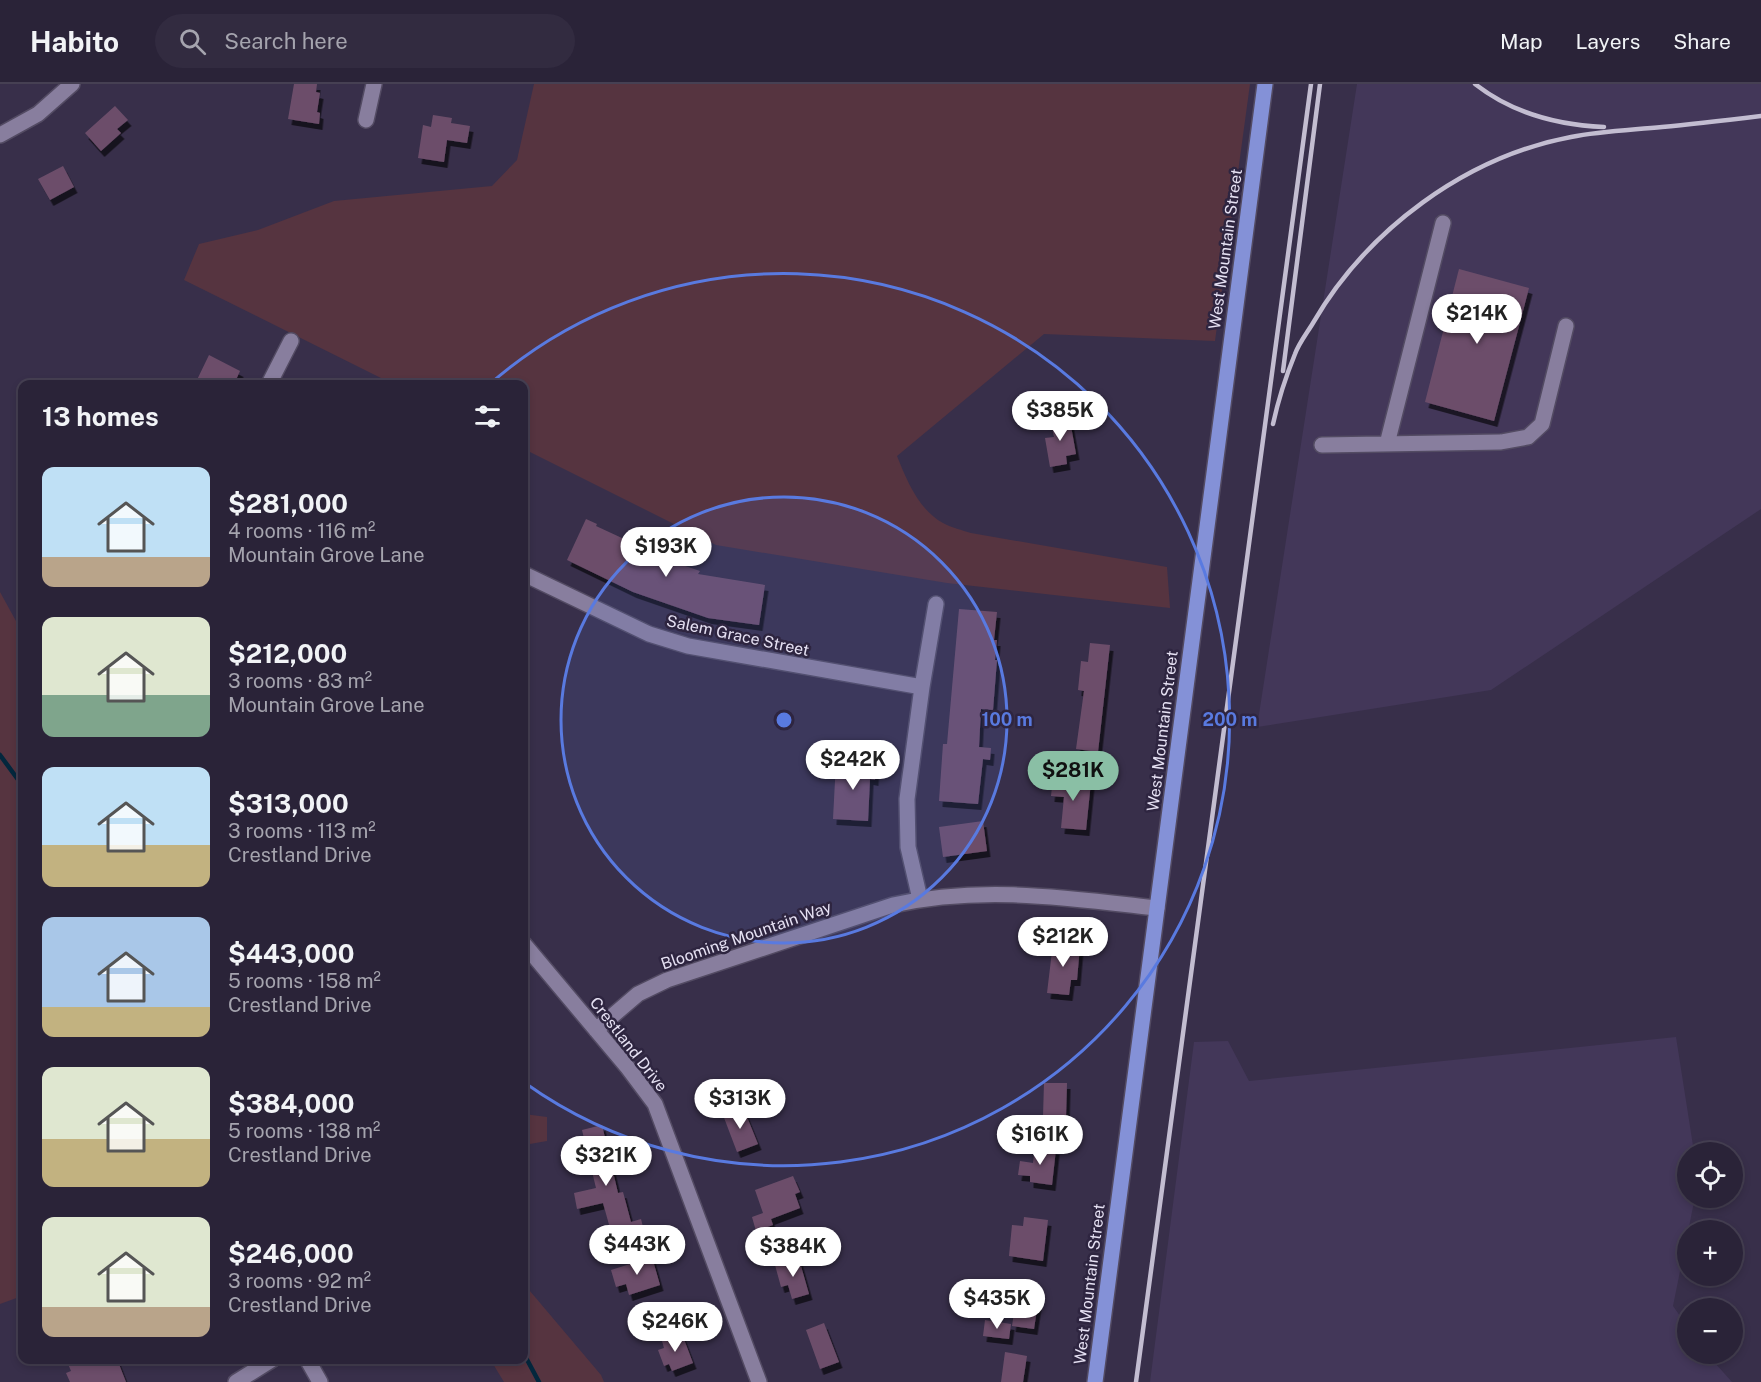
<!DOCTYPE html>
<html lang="en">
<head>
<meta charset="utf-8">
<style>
	:root { --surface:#2a2338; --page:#322b40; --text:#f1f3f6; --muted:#a5a4ae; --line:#464053; --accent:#8abfa5 }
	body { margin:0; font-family:"Public Sans",sans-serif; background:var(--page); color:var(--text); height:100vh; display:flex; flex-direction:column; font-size:22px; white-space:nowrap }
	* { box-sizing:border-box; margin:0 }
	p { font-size:20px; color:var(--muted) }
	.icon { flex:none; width:33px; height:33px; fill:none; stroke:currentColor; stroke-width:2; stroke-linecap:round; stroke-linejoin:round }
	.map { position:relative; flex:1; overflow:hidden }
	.sheet { position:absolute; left:18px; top:296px; width:510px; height:984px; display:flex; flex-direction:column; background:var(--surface); border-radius:12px; box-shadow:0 3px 9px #0003,0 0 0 2px var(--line) }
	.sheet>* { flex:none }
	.fabs { position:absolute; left:1677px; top:1058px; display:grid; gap:12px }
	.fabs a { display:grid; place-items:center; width:66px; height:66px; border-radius:50%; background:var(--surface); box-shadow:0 3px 9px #0003,0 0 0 2px var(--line); font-size:30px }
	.price { position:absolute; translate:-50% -51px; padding:0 14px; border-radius:21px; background:#fff; color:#222; font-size:20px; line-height:39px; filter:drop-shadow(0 2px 3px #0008) }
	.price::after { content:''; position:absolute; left:50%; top:36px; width:18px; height:14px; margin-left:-9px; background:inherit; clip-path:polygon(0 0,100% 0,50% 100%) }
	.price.selected { background:var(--accent); color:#111 }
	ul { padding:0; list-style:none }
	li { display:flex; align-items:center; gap:18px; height:150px; padding:0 24px }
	li span { display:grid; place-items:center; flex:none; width:168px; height:120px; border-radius:12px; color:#555 }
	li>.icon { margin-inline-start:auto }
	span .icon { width:72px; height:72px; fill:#fffc; stroke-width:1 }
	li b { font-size:26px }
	h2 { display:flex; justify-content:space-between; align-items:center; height:72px; padding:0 24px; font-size:26px }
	header { display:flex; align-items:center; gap:36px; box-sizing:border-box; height:84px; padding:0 30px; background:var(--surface); border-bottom:2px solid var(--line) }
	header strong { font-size:28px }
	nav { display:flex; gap:33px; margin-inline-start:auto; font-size:21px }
	.search { width:420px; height:54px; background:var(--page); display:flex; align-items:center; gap:15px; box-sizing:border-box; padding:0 21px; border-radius:33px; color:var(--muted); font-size:22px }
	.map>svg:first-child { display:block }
	.built { fill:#433759 }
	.green { fill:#563440 }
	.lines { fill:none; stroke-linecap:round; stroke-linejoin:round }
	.stream { stroke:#03273d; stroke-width:4.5 }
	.building { fill:#6c4e6a; filter:url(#shadow) }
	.minor-casing { stroke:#534b63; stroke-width:18 }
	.major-casing { stroke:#534b63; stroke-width:18 }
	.minor { stroke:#887e9e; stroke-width:15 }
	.major { stroke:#8491d7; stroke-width:15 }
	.rail { stroke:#c3bdd1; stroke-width:4.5 }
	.ring { fill:none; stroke:#597ae0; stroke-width:3 }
	.labels { text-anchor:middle; stroke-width:5; stroke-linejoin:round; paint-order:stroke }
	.street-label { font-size:16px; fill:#e6e1f3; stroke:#2e2540 }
	.centre { fill:#597ae0; stroke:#2e2540; stroke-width:3 }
	.ring-label { font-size:18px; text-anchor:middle; font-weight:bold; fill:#597ae0; stroke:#2e2540; stroke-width:5; stroke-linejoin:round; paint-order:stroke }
</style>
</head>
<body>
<header>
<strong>Habito</strong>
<div class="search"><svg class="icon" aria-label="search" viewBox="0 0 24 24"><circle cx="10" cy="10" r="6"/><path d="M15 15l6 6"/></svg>Search here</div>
<nav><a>Map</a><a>Layers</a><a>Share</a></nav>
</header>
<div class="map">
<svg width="1761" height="1298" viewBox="0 0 1761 1298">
	<defs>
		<filter id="shadow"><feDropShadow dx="3.5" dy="6" stdDeviation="0" flood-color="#0009"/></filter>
	</defs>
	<rect width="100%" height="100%" fill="#382f4a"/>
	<path class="built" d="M1357 0H1761V425L1491 606 1257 643Z
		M1676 953 1694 1068H1688V1113H1695L1673 1222 1687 1242 1688 1269H1706L1732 1298H1150L1194 958 1228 957 1249 997Z"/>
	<path class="green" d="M534 0H1250L1215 257 1044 250 897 372C907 397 919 426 943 439 952 444 962 446 971 449L1167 483 1170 524 947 499 716 461 524 365V300H393L184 196 199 160 258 146 334 117 492 102 517 76Z
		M0 508 22 548V1212L0 1220Z
		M524 1030 547 1033V1057L524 1061Z
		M524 1200 601 1291 604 1298H504L490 1275H524Z"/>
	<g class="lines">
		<path class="stream" d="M0 671 22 701
			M524 1270 539 1298"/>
	</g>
	<path class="building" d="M294 0H317L316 8 320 9 317 28 320 29 319 40 288 35Z
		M115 22 128 36 117 45 121 49 101 67 85 49Z
		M433 31 452 34 451 39 470 42 467 59 447 56 444 78 418 74 423 41 431 43Z
		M63 82 74 103 50 116 38 95Z
		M1459 185 1529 204 1494 337 1425 318Z
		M209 271 240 287 234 300H195Z
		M1069 331 1076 370 1066 372 1067 380 1050 383 1045 354 1054 353 1050 335Z
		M586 435 597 440 596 442 637 461 635 465 700 487 698 490 765 501 759 541 708 534 633 508 567 476Z
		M959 525 997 528 994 556H997L995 576H997L993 626 981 625 979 663 991 664 990 676 983 675 978 720 939 717 943 660H947Z
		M1090 559 1110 561 1098 668 1076 665 1084 607 1078 606 1081 577 1088 578Z
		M836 678 876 680 875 696 870 695 868 737 833 735Z
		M1053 694 1091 698 1086 746 1061 744 1064 713 1051 712Z
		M983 737 987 767 943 773 939 743Z
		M1053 859 1080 862 1077 896H1071L1069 911 1047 909Z
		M1044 999H1067L1066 1033H1043Z
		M743 1023 758 1060 737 1068 723 1031Z
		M602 1041 618 1109 623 1108 631 1138 641 1135 644 1147 613 1155 603 1119 577 1125 574 1109 596 1104 582 1046Z
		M1035 1062 1056 1065 1052 1101 1030 1098V1092L1018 1091 1020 1077 1033 1079Z
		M793 1092 800 1108 795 1110 800 1124 771 1135 773 1141 756 1147 752 1133 763 1129 755 1106Z
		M1024 1133 1048 1136 1043 1177 1009 1172 1012 1141 1023 1142Z
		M652 1173 660 1201 629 1211 626 1200 616 1203 611 1186Z
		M799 1175 809 1210 792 1215 788 1201 781 1203 775 1181Z
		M1017 1209 1039 1212 1034 1245 1012 1242Z
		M985 1236 1011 1240 1009 1255 983 1252Z
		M824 1239 839 1278 820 1285 806 1246Z
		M682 1250 693 1279 672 1287 669 1280 664 1282 658 1266 664 1264 662 1257Z
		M1005 1268 1027 1272 1023 1298H1001Z
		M66 1275H117L126 1298H70L66 1289 71 1287Z"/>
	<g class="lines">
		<defs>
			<path id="minor" d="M366 36 374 0
				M0 51 38 30 72 0
				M269 300 291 257
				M1387 360 1443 139
				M1322 361 1501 358 1528 353 1542 340 1566 242
				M524 490 649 550 688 562 922 603
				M920 815 908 763 907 715 922 603 936 520
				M524 860 628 984 655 1020 759 1298
				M596 946 638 910 667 896 893 821C982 801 1068 814 1157 824
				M307 1275 320 1298
				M236 1298 273 1275"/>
			<path id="major" d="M1095 1298 1265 0"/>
		</defs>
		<use href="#minor" class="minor-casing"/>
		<use href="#major" class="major-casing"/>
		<use href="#minor" class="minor"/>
		<use href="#major" class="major"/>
		<path class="rail" d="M1475 0C1512 29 1557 41 1604 43
			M1283 287 1320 0
			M1273 340C1278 317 1286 292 1295 270 1299 259 1307 249 1313 239 1367 146 1465 73 1571 53 1601 47 1632 46 1662 43 1695 40 1728 36 1761 32
			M1136 1298 1311 0"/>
	</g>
	<circle cx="784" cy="636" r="223" fill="#597ae0" fill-opacity=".12"/>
	<g class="ring">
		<circle cx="784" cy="636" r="223"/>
		<path d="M491 299A446 446 0 1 1 525 999"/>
	</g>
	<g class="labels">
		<g class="street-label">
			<text transform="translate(1225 165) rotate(-82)" y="6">West Mountain Street</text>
			<text transform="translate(738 551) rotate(12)" y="6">Salem Grace Street</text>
			<text transform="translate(1162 647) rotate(-83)" y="6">West Mountain Street</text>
			<text transform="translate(746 851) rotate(-19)" y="6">Blooming Mountain Way</text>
			<text transform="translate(629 960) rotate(52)" y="6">Crestland Drive</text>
			<text transform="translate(1089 1200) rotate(-83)" y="6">West Mountain Street</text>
		</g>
	</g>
	<circle cx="784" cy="636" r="9" class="centre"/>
	<g class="ring-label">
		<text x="1007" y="642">100 m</text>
		<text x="1230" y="642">200 m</text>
	</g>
</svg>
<div class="fabs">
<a><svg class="icon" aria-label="locate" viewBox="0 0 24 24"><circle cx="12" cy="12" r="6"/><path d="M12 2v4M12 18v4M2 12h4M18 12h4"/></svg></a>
<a>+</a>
<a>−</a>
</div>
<b class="price" style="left:1477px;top:261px">$214K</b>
<b class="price" style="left:1060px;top:358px">$385K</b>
<b class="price" style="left:666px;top:494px">$193K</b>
<b class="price" style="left:853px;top:707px">$242K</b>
<b class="price selected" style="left:1073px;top:718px">$281K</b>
<b class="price" style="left:1063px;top:884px">$212K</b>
<b class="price" style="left:740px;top:1046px">$313K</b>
<b class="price" style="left:1040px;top:1082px">$161K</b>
<b class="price" style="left:606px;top:1103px">$321K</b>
<b class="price" style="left:637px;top:1192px">$443K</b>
<b class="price" style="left:793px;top:1194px">$384K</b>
<b class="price" style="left:997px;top:1246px">$435K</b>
<b class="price" style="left:675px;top:1269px">$246K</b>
<section class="sheet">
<h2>13 homes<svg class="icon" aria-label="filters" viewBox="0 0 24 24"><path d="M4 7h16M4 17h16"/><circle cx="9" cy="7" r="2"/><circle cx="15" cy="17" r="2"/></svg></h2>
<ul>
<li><span style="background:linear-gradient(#bfe0f5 75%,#b9a48a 0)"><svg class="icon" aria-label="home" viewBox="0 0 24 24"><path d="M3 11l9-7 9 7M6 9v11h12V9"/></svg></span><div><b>$281,000</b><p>4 rooms · 116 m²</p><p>Mountain Grove Lane</p></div></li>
<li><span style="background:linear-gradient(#dfe7d0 65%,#7fa58c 0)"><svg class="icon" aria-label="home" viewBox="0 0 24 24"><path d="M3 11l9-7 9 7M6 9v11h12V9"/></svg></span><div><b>$212,000</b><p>3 rooms · 83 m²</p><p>Mountain Grove Lane</p></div></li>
<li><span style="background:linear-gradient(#bfe0f5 65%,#c2b280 0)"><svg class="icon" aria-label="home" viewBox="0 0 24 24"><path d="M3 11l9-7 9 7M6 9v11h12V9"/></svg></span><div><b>$313,000</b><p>3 rooms · 113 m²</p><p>Crestland Drive</p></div></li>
<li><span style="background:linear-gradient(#a9c7e8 75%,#c2b280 0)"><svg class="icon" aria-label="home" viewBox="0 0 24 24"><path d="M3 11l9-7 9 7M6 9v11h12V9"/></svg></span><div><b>$443,000</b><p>5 rooms · 158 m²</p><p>Crestland Drive</p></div></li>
<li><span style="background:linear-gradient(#dfe7d0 60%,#c2b280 0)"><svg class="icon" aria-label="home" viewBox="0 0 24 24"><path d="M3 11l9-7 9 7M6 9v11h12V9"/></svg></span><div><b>$384,000</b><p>5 rooms · 138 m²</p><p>Crestland Drive</p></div></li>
<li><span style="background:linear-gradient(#dfe7d0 75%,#b9a48a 0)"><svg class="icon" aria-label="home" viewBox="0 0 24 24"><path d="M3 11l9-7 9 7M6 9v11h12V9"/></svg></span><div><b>$246,000</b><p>3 rooms · 92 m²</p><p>Crestland Drive</p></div></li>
</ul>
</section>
</div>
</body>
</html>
